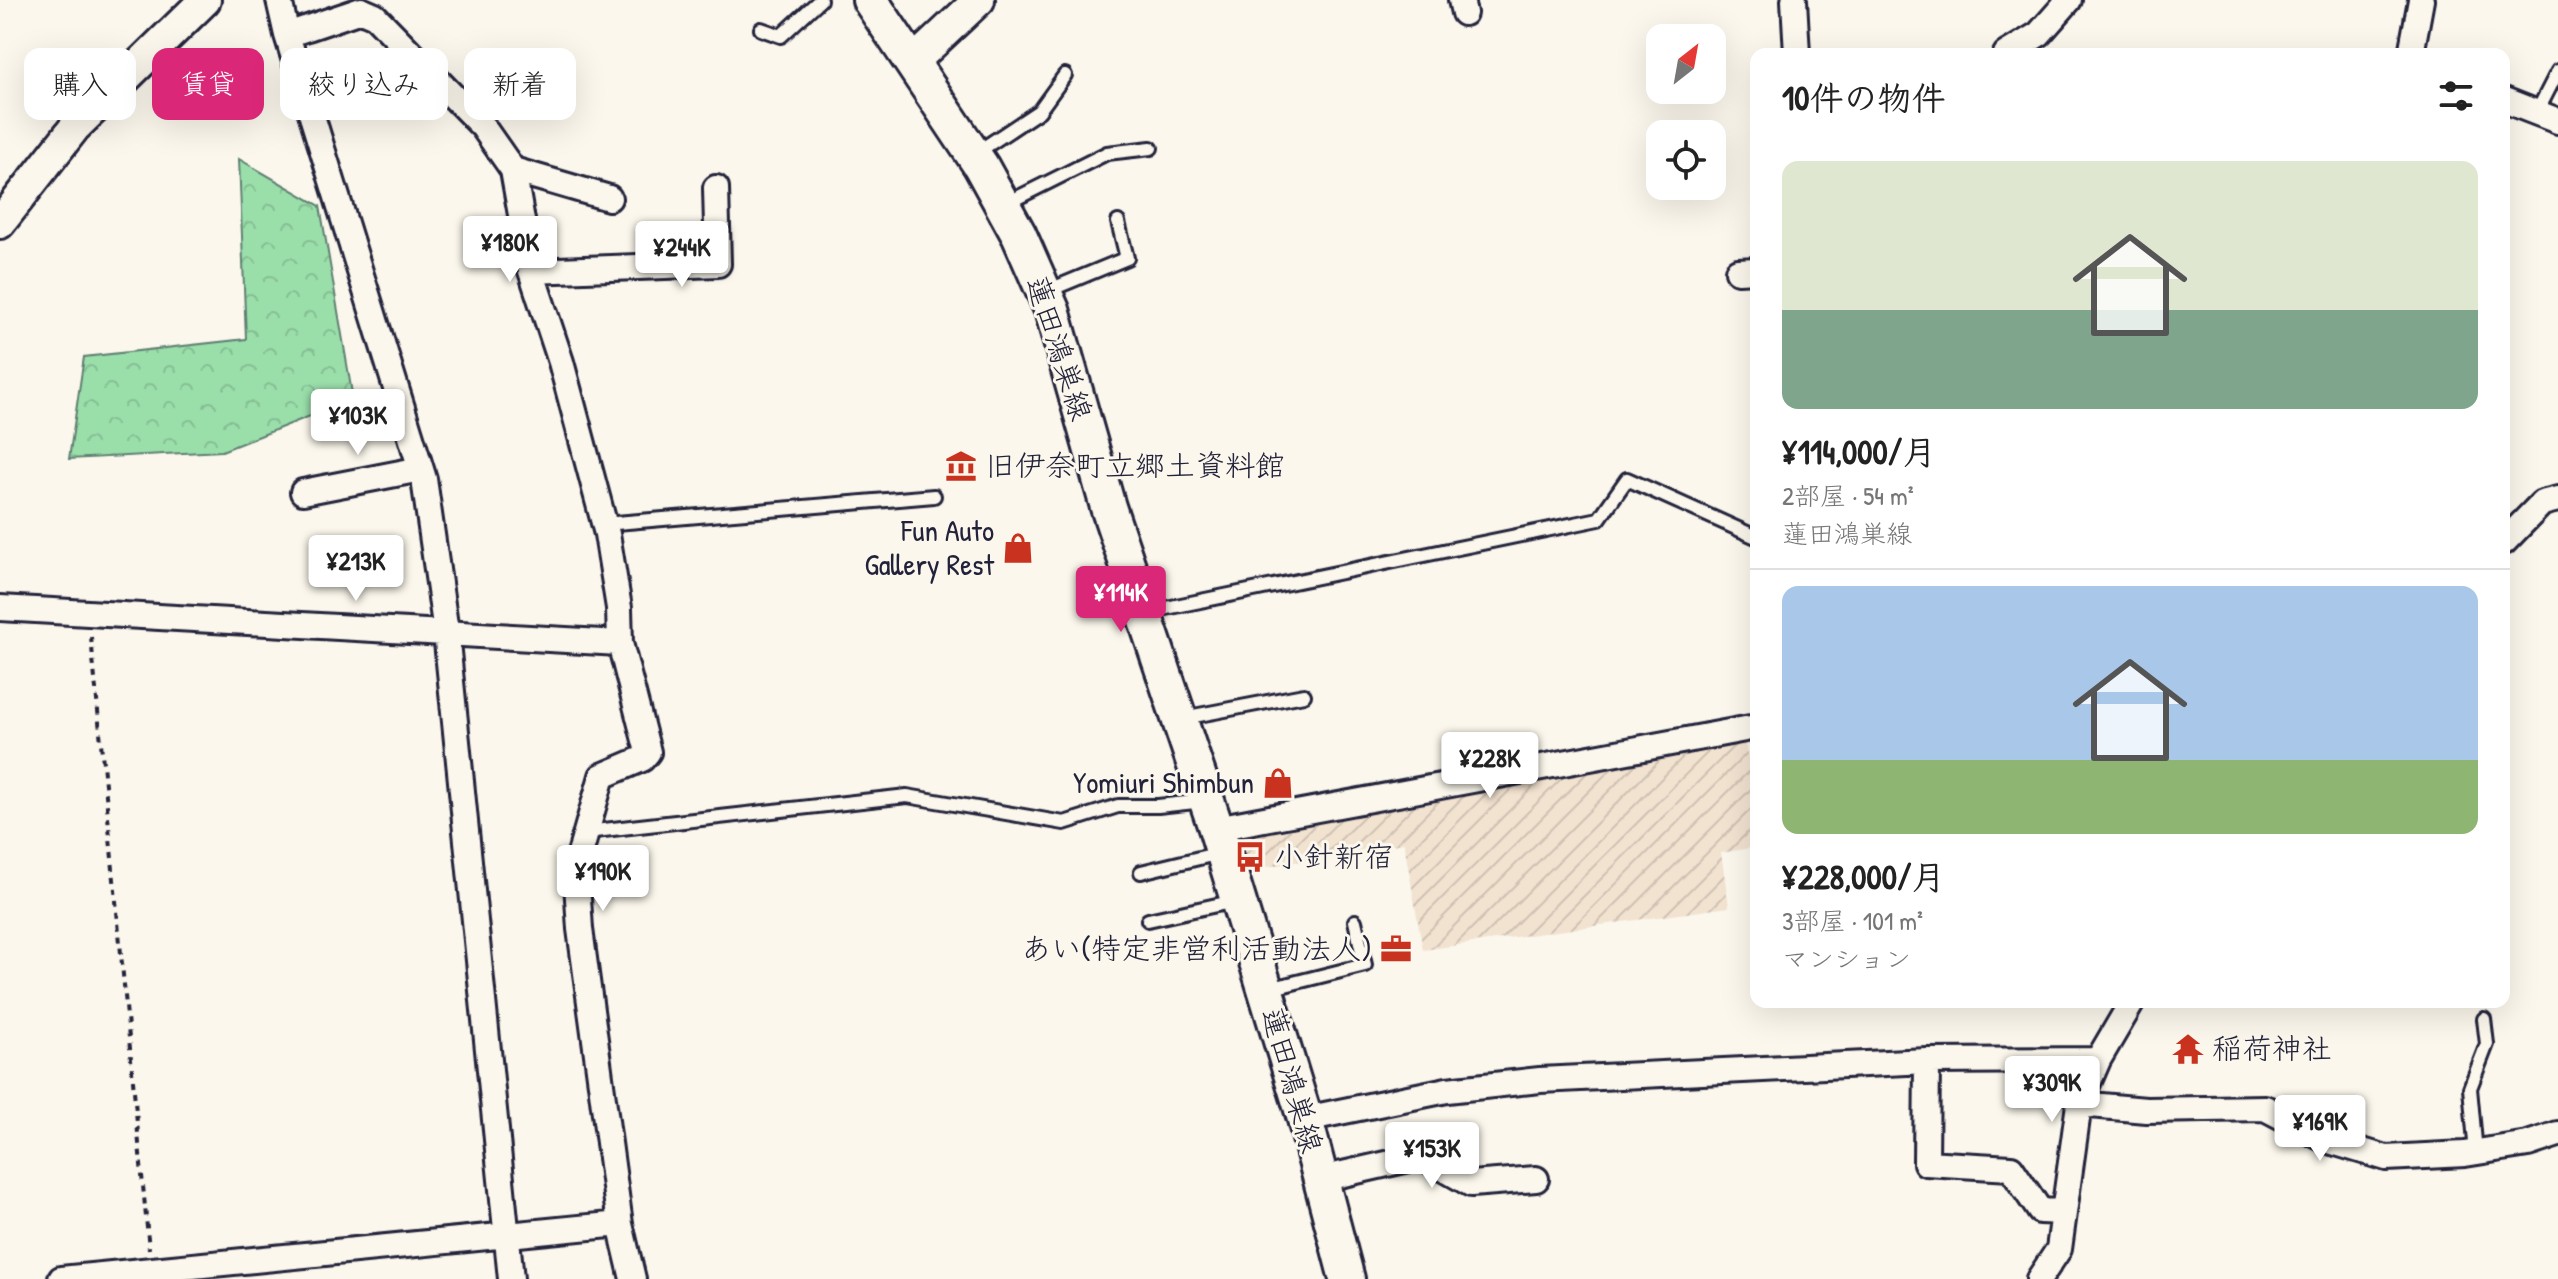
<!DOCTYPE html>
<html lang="ja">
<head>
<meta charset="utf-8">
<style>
	:root { --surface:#fff; --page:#f2f2f2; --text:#222; --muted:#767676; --line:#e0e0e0; --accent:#db2777 }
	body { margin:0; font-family:"Patrick Hand","Klee One",sans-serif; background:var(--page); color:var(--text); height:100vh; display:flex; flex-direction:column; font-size:30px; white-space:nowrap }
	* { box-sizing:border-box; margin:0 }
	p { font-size:26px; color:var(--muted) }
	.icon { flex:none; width:44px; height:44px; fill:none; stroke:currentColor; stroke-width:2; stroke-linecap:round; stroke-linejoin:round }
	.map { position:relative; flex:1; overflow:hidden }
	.details { position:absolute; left:1750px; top:48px; width:760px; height:960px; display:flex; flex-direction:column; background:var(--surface); border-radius:16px; box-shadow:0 8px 32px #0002 }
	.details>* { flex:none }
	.top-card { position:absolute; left:24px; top:48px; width:760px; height:72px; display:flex; gap:16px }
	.needle { width:52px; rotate:31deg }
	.fabs { position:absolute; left:1646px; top:24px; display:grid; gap:16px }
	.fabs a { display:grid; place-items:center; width:80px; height:80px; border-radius:16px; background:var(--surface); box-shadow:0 8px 32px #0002; font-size:40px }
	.price { position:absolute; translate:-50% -68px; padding:0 18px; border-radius:8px; background:#fff; color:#222; font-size:26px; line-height:52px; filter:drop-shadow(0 2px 4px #0008) }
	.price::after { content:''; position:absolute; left:50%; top:48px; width:24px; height:18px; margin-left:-12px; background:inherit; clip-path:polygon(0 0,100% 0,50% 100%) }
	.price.current { background:var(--accent); color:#fff }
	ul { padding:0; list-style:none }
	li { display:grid; align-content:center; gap:16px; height:424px; padding:0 32px }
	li+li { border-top:2px solid var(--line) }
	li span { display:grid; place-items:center; height:248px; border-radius:16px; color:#555 }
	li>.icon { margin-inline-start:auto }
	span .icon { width:144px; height:144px; fill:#fffc; stroke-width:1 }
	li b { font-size:34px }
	h2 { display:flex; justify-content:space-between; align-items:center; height:96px; padding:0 32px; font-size:34px }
	.chip { padding:0 28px; border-radius:16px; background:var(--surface); box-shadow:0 8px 32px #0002; font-size:28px; line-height:72px }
	.chip.current { background:var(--accent); color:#fff }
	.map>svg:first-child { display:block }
	.industrial { fill:url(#industrial-furrows) }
	.forest { fill:url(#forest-crowns); stroke:#5e8072; stroke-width:2 }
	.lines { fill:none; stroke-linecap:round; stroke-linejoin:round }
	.service-casing { stroke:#22223b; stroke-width:18 }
	.minor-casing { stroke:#22223b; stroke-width:30 }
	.tertiary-casing { stroke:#22223b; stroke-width:36 }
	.secondary-casing { stroke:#22223b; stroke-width:40 }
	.path { stroke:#22223b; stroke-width:4; stroke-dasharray:6 6; stroke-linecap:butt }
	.service { stroke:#fbf7ec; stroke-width:12 }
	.minor { stroke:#fbf7ec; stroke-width:24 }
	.tertiary { stroke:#fbf7ec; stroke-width:30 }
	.secondary { stroke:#fbf7ec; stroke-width:34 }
	.labels { text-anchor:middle; stroke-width:6; stroke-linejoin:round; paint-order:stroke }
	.street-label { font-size:30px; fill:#22223b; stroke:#fbf7ec }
	.poi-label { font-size:30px; fill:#22223b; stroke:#fbf7ec; text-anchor:start }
</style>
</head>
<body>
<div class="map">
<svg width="2558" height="1279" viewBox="0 0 2558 1279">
	<defs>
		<pattern id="industrial-furrows" width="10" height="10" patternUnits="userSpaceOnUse" patternTransform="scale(2)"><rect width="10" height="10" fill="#f2e2d0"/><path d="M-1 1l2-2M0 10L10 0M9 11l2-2" fill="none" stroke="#cfc2b4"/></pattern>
		<pattern id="forest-crowns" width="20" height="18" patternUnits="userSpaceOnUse" patternTransform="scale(2)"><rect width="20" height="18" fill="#9adeaa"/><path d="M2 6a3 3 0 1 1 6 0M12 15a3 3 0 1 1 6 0" fill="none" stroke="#84be93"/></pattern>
	</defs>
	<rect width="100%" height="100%" fill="#fbf7ec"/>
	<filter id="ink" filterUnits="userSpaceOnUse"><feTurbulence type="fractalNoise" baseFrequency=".0125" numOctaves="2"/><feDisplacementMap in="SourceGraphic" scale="16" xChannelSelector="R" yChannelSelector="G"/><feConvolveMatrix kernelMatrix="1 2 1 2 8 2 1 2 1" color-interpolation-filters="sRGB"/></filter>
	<g filter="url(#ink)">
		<path class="industrial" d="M1744 740 1756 791V847L1721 853 1729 907 1423 950 1404 843 1243 871 1237 835Z"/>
		<path class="forest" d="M239 159 320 206 353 399 222 451 69 459 84 357 246 339Z"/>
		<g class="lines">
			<defs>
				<path id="service" d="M761 29 781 36 820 0
					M2537 112 2558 71
					M976 153 1039 111 1065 75
					M1005 204 1107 153 1151 148
					M1047 291 1127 258 1118 222
					M604 524 934 496
					M1147 612 1599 519 1627 479 1756 537
					M1183 718 1304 695
					M586 832 907 796 1064 823 1118 806H1158L1204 801
					M1141 872 1220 853
					M1148 920 1235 901
					M1269 989 1365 965 1355 921
					M2476 1153 2470 1088 2487 1044 2484 1019"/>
				<path id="minor" d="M279 0 287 35 424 479 446 632 511 1279
					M1461 0 1464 13
					M1794 0 1797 54
					M287 35 361 10 375 16 483 127 513 170 531 271 561 362 607 534 619 608 620 643 648 752 642 759 602 776 576 868 580 929 620 1224 633 1279
					M2006 54 2039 34 2069 0
					M2411 54 2421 0
					M2504 100 2558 121
					M513 170 609 198
					M531 271 718 264 716 188
					M1738 271 1756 270
					M303 492 421 469
					M2504 542 2542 503 2558 499
					M0 608 620 643
					M1216 828 1756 727
					M1927 1061 1926 1163 2011 1168 2040 1211 2064 1212
					M2079 1104 2146 1110 2265 1108 2326 1140 2386 1158 2465 1154 2528 1144 2558 1134
					M1305 1119 1447 1090 1540 1080 1927 1061 2098 1060
					M1321 1179 1422 1156 1471 1184 1536 1179
					M61 1279 620 1224
					M2039 1279 2059 1249 2079 1104 2098 1060 2132 1002"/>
				<path id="tertiary" d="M913 62 979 0
					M0 223 75 127 205 0"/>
				<path id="secondary" d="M870 0 981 166 1019 235 1052 310 1108 507 1216 828 1305 1119 1347 1279"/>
			</defs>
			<use href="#service" class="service-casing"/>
			<use href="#minor" class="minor-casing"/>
			<use href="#tertiary" class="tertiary-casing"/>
			<use href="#secondary" class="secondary-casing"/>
			<path class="path" d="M91 637 149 1249"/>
			<use href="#service" class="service"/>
			<use href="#minor" class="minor"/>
			<use href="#tertiary" class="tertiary"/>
			<use href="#secondary" class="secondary"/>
		</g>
	</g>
	<defs>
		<symbol id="museum-bare" viewBox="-9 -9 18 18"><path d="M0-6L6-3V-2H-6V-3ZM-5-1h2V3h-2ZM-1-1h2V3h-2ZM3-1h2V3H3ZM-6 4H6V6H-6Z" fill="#c8321e" stroke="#fbf7ec" stroke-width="2.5" paint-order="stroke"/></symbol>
		<symbol id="shop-bare" viewBox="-9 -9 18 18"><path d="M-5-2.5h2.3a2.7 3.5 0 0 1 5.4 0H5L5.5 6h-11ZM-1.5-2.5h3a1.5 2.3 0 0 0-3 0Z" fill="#c8321e" stroke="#fbf7ec" stroke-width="2.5" paint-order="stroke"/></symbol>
		<symbol id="bus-bare" viewBox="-9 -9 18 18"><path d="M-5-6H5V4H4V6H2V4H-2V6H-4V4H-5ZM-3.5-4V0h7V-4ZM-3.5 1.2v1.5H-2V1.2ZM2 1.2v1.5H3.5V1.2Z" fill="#c8321e" stroke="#fbf7ec" stroke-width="2.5" paint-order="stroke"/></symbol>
		<symbol id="office-bare" viewBox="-9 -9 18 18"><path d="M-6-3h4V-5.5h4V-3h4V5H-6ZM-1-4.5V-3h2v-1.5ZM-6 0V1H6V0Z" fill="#c8321e" stroke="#fbf7ec" stroke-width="2.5" paint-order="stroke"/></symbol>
		<symbol id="temple-bare" viewBox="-9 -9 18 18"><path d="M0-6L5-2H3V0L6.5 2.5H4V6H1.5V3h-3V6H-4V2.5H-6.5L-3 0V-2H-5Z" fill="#c8321e" stroke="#fbf7ec" stroke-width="2.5" paint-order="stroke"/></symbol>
	</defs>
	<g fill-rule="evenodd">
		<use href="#museum-bare" x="939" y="444" width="44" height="44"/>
		<use href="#shop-bare" x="996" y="526" width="44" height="44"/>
		<use href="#shop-bare" x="1256" y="761" width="44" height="44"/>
		<use href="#bus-bare" x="1228" y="835" width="44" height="44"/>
		<use href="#office-bare" x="1374" y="927" width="44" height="44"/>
		<use href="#temple-bare" x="2166" y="1027" width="44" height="44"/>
	</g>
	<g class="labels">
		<g class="street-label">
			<text transform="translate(1059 348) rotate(72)" y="10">蓮田鴻巣線</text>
			<text transform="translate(1292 1080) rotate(74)" y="10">蓮田鴻巣線</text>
		</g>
		<g class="poi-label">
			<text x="985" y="476">旧伊奈町立郷土資料館</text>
			<text x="994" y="541" text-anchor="end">Fun Auto<tspan x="994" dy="34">Gallery Rest</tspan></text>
			<text x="1254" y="793" text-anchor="end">Yomiuri Shimbun</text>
			<text x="1274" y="867">小針新宿</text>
			<text x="1372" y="959" text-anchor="end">あい(特定非営利活動法人)</text>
			<text x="2212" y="1059">稲荷神社</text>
		</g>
	</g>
</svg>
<div class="fabs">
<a><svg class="needle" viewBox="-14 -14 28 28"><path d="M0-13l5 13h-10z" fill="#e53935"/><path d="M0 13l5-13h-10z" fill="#767676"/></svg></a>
<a><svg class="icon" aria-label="locate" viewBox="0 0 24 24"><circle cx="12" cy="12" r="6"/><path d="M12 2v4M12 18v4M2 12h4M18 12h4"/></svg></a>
</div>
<b class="price" style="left:510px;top:284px">¥180K</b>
<b class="price" style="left:682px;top:289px">¥244K</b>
<b class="price" style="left:358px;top:457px">¥103K</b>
<b class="price" style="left:356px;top:603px">¥213K</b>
<b class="price current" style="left:1121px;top:634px">¥114K</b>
<b class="price" style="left:1490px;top:800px">¥228K</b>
<b class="price" style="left:603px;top:913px">¥190K</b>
<b class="price" style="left:2052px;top:1124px">¥309K</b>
<b class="price" style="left:2320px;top:1163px">¥169K</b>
<b class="price" style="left:1432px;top:1190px">¥153K</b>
<div class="top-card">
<a class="chip">購入</a>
<a class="chip current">賃貸</a>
<a class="chip">絞り込み</a>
<a class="chip">新着</a>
</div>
<section class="details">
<h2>10件の物件<svg class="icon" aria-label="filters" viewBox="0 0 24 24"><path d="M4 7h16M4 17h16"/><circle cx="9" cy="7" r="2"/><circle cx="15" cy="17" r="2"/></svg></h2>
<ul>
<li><span style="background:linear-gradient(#dfe7d0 60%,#7fa58c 0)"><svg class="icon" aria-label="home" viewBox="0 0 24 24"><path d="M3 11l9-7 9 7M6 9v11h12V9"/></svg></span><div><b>¥114,000/月</b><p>2部屋 · 54 m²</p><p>蓮田鴻巣線</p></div></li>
<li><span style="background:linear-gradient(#a9c7e8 70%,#8fb573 0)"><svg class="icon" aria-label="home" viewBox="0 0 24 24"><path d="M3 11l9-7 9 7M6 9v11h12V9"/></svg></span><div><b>¥228,000/月</b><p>3部屋 · 101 m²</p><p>マンション</p></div></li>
</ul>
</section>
</div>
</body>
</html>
